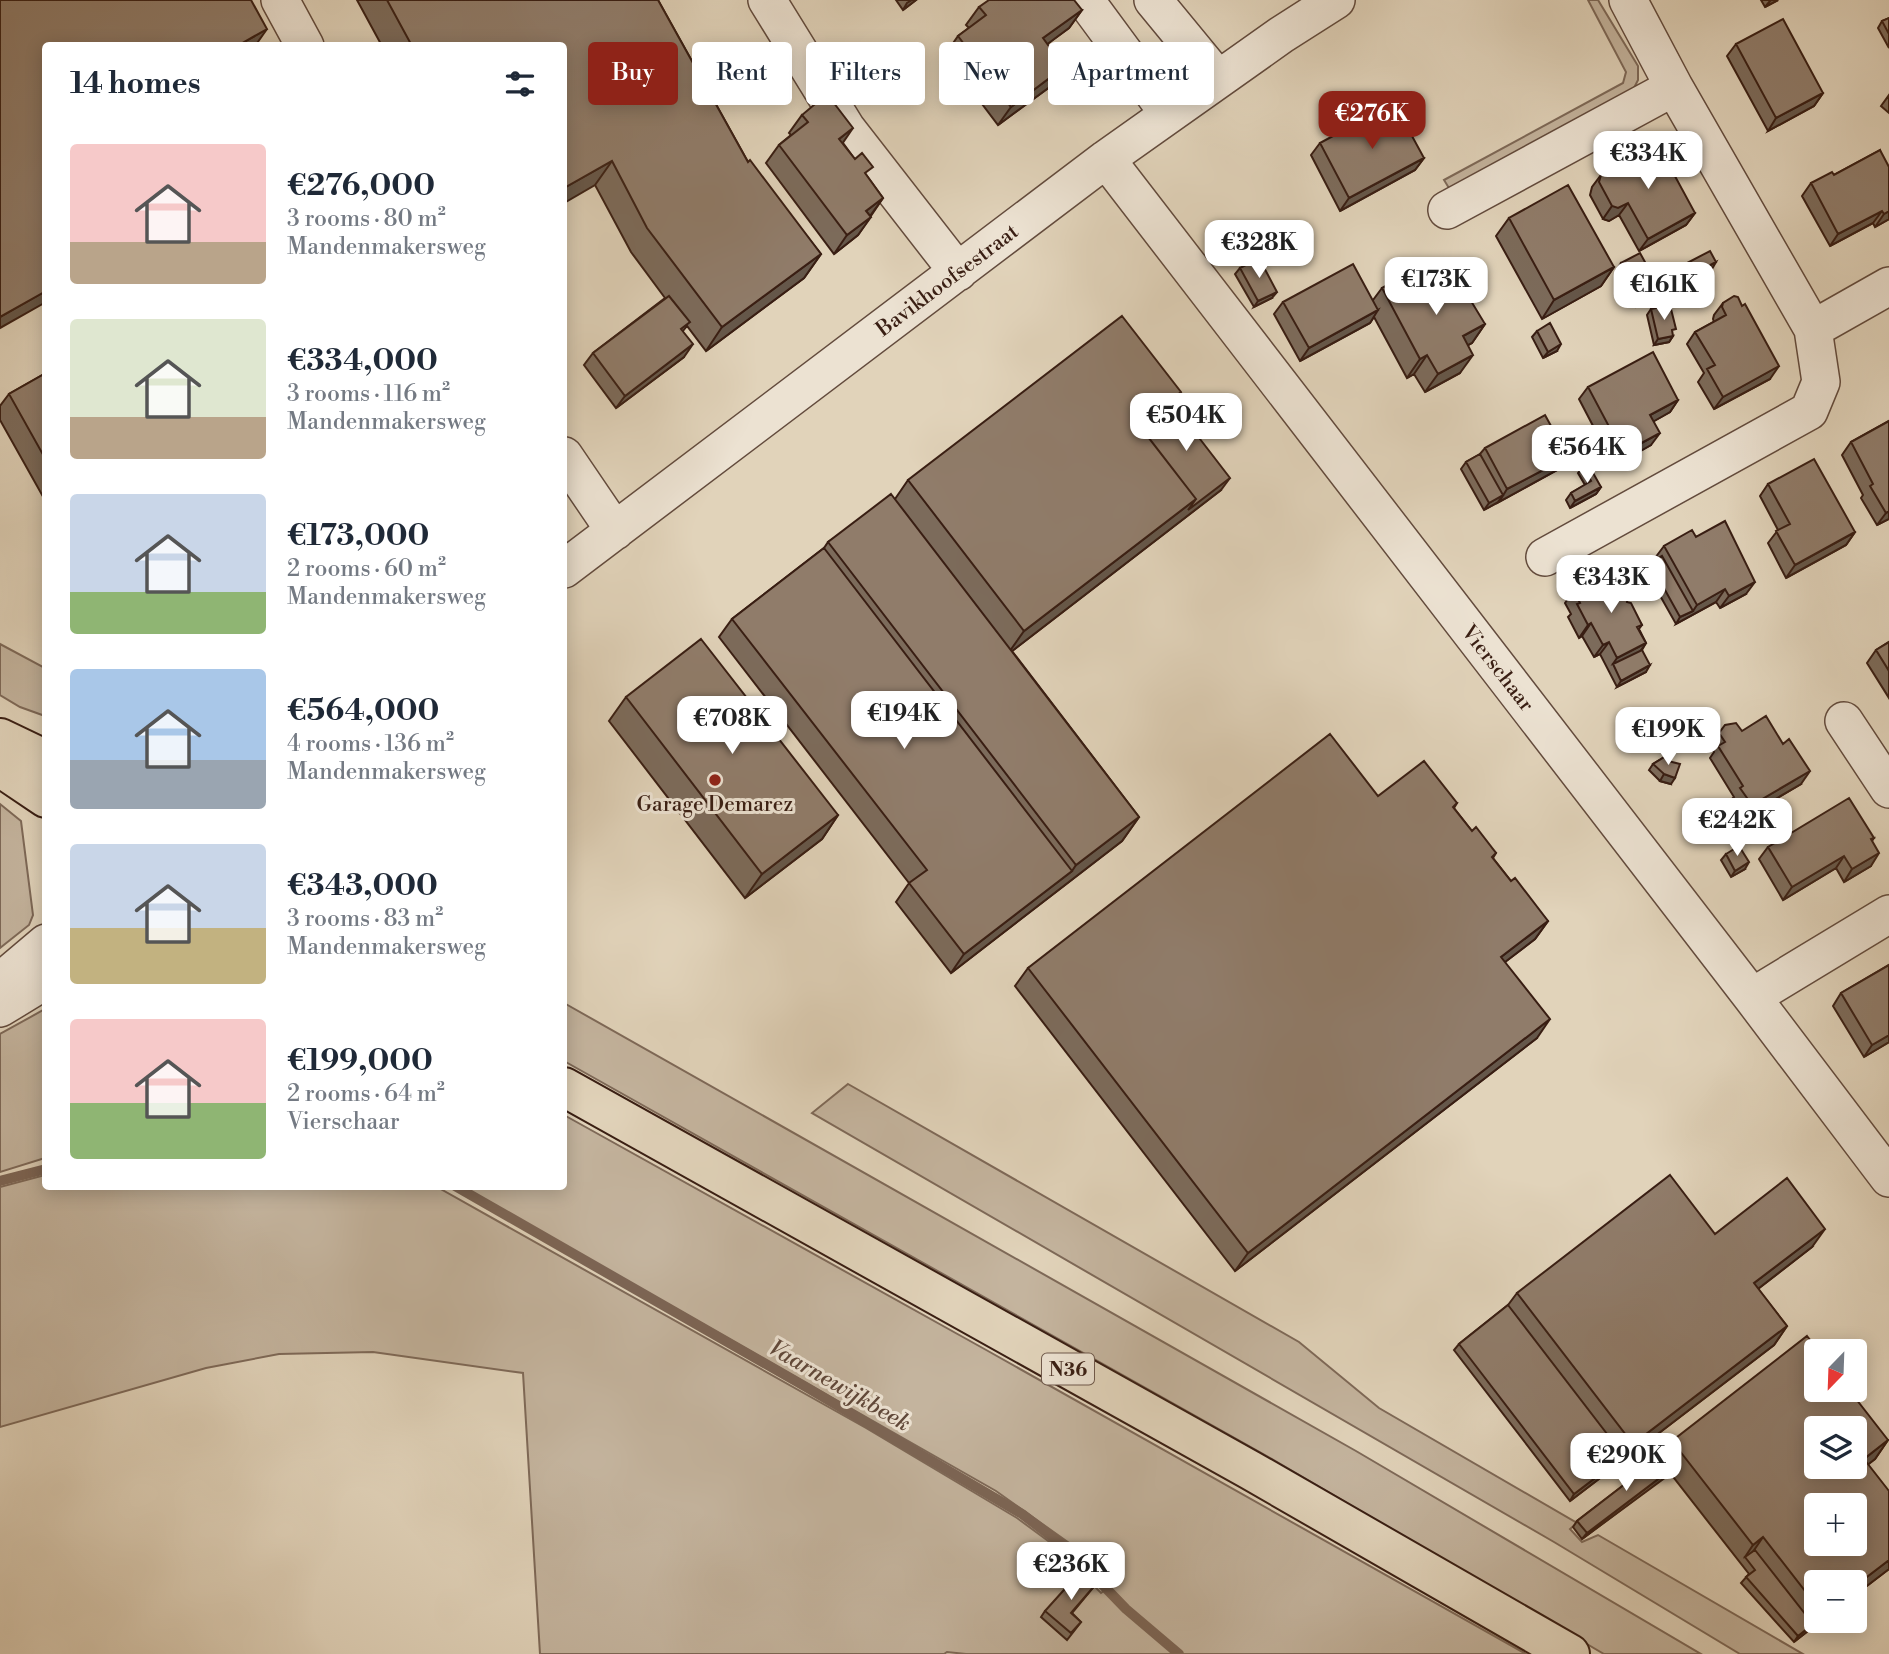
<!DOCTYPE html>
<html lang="en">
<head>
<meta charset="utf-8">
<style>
	:root { --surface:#fff; --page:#f6f6f7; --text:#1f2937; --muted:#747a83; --accent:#8f2418 }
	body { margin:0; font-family:"Libre Bodoni",serif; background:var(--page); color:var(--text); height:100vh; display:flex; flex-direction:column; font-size:26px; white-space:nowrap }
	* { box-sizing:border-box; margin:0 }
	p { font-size:23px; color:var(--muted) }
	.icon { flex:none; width:38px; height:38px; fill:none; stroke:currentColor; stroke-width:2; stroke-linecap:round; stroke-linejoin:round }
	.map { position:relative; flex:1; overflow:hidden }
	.details { position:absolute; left:42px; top:42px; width:525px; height:1148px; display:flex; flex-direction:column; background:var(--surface); border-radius:7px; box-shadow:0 4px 18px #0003 }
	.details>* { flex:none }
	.guide { position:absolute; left:588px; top:42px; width:665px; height:63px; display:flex; gap:14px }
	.needle { width:46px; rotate:203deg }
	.tools { position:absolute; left:1804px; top:1339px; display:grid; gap:14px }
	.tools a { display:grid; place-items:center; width:63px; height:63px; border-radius:7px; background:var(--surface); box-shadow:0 4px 18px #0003; font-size:35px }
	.price { position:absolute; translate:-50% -60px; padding:0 16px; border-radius:14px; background:#fff; color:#222; font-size:23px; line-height:46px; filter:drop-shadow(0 2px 4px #0008) }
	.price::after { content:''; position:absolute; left:50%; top:42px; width:21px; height:16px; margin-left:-10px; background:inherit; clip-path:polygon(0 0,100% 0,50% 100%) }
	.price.active { background:var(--accent); color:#fff }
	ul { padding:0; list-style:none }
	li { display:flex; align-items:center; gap:21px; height:175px; padding:0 28px }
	li span { display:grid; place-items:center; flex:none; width:196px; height:140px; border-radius:7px; color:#555 }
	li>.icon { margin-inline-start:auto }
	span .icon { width:84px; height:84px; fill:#fffc; stroke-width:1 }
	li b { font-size:30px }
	h2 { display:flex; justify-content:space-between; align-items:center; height:84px; padding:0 28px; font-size:30px }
	.chip { padding:0 24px; border-radius:7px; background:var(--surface); box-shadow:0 4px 18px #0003; font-size:24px; line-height:63px }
	.chip.active { background:var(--accent); color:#fff }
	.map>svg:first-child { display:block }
	.green { fill:#c4b49e; stroke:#7e6958; stroke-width:2 }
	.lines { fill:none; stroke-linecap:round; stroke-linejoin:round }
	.stream { stroke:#7c6555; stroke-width:10 }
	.minor-casing { stroke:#634b3d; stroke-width:40 }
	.major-casing { stroke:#391e13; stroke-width:42 }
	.minor { stroke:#ece2d2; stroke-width:37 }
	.major { stroke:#e1d3ba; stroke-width:38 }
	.wall { fill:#7c6b5b; stroke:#391e13; stroke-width:2 }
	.shaded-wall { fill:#65574a; stroke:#391e13; stroke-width:2 }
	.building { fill:#907c6a; stroke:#391e13; stroke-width:2; fill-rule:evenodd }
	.poi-dot { fill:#8f2418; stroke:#ece2d2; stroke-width:2.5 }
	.labels { text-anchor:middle; stroke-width:6; stroke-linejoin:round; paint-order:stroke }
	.shield { fill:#ece2d2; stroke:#6f594c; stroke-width:2 }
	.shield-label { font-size:19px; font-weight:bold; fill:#391e13 }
	.street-label { font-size:21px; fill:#391e13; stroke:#ece2d2 }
	.poi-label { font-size:21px; fill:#391e13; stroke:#ece2d2 }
	.water-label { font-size:23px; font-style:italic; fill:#60483a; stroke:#ece2d2 }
</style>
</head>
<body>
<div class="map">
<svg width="1889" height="1654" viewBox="0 0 1889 1654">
	<rect width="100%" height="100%" fill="#e1d3ba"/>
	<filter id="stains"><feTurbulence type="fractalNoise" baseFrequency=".00286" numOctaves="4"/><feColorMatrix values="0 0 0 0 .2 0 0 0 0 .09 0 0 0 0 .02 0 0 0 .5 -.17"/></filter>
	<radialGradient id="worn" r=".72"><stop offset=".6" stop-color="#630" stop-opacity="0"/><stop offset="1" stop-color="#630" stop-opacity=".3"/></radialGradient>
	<path class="green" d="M1588 0H1598L1638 66V80L1632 92 1452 193 1444 180 1623 83 1626 72Z
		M0 644 45 668V716L20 707 0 695Z
		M0 804 21 821 33 915 29 925 0 948Z
		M564 1003 1356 1451 1701 1654H1604L1265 1455 564 1061Z
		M45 1009V1158L0 1172V1034Z
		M848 1084 1299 1342 1379 1408 1577 1523 1570 1529 1582 1542 1598 1535 1803 1654H1740L1554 1542 812 1113Z
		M564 1115 988 1351 1526 1654H966L947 1652 944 1654H540L523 1373 373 1352 279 1354 206 1368 0 1427V1187L45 1175 46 1186 437 1187 866 1428 1017 1518 1055 1546 1101 1593 1112 1585 1079 1550 996 1491 462 1187 564 1186Z"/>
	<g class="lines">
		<path class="stream" d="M0 1181 46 1169
			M455 1186 806 1387 1022 1514 1068 1549 1126 1609 1179 1654"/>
		<defs>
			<path id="minor" d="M280 0 305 46
				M767 0 846 128 958 272
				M1085 0 1169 114
				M1153 0 1218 79
				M1674 87 1813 329
				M1106 159 1752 997 1889 1178
				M1447 210 1674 87 1628 0
				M564 456 615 531
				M1545 557 1809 411 1821 382 1813 329 1889 286
				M564 569 1106 159 1281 35 1336 0
				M1844 721 1889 789
				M0 982 46 943
				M1752 997 1889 914
				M0 1008 46 980"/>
			<path id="major" d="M0 738 46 760
				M0 767 46 798
				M564 1087 1250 1470 1570 1654"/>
		</defs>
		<use href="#minor" class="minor-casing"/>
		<use href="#major" class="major-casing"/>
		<use href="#minor" class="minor"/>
		<use href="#major" class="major"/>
	</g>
	<path class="wall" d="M357 0H658L748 162 821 254 804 278 706 351 687 326 683 331 684 357 616 408 584 365 593 353 665 298 631 252 595 185 564 46H382Z
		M896 0H916L903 10Z
		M1761 0H1778L1765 7Z
		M979 7 1082 10 1069 28 1047 44 1051 86 998 125 945 55 958 36 969 28 966 25Z
		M1889 18V48L1878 28 1882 21Z
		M1736 44 1823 93 1814 106 1768 131 1727 56Z
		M1889 95V113L1881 106Z
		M802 115 843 143 883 198 858 235 834 254 766 163 779 145 791 135 789 133Z
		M1320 143 1424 158 1415 170 1340 211 1311 155Z
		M1880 150 1889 219 1875 227 1873 223 1830 246 1802 196 1811 183 1834 175Z
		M1601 175 1695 213 1686 225 1639 251 1619 215 1609 221 1603 219 1590 195 1592 187Z
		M1509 218 1614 267 1601 286 1542 319 1496 236Z
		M1621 263 1656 297 1636 307 1616 270Z
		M1240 268 1272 298 1254 307 1235 274Z
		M1712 269 1673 290 1666 279 1670 272Z
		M1421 277 1485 324 1472 343 1468 345 1460 373 1425 392 1414 374 1407 378 1374 317 1370 323 1300 361 1274 314 1283 302 1373 300 1382 288 1412 290Z
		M1723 303 1742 306 1770 379 1714 409 1698 382 1704 373 1687 344 1695 332 1714 322 1713 319 1714 315Z
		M1651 309 1673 336 1669 342 1654 345 1647 315Z
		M1537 331 1557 351 1543 358 1532 337Z
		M46 373V502L0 420V406L9 394Z
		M1588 387 1678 400 1670 412 1654 421 1651 445 1614 466 1579 399Z
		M1173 404 1221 490 1012 651 1139 817 1122 841 951 973 896 902 909 883 719 637 732 619 824 548 828 542 895 499 908 480Z
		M1889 421V519L1877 525 1861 498 1863 495 1842 455 1851 442Z
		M1485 448 1568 457 1559 469 1484 510 1461 469 1466 462 1480 454Z
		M1583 467 1601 487 1596 494 1570 508 1566 500 1571 493 1585 485 1578 473Z
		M1768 484 1855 532 1846 545 1786 578 1768 543 1778 530 1760 496Z
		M1696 537 1746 594 1720 608 1716 602 1676 624 1645 569 1650 563 1656 560 1655 558 1664 546Z
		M1597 585 1627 602 1642 625 1639 629 1646 643 1642 650 1646 672 1617 687 1600 654 1594 657 1582 636 1579 638 1568 617 1571 614 1565 603 1574 591Z
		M1889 642V698L1867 663 1876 650Z
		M626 697 838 815 822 839 745 898 609 721Z
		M1742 731 1801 784 1743 818 1731 800 1734 797 1710 758 1714 752 1710 745 1719 733Z
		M1666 756 1671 784 1660 781 1649 770 1653 764Z
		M1378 796 1457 803 1454 808 1472 831 1496 853 1493 858 1511 881 1548 921 1535 939 1505 962 1537 1038 1235 1271 1015 986 1028 968Z
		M1874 838 1872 841 1871 866 1844 882 1836 868 1783 900 1759 859 1768 847Z
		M1726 854 1745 869 1731 877 1721 860Z
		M1889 965V1042L1864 1057 1833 1006 1841 993Z
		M1715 1234 1812 1247 1758 1289 1787 1326 1774 1345 1570 1501 1454 1350 1459 1344 1508 1305 1517 1293Z
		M1888 1440 1875 1459 1868 1464 1889 1569 1855 1595V1582H1816V1620H1822L1794 1642 1741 1583 1749 1574 1670 1473 1582 1539 1573 1527 1577 1521 1662 1456 1672 1441Z
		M1096 1584 1072 1613 1081 1622 1067 1640 1041 1617 1045 1611Z"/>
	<path class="shaded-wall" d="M912 0H916L903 10 907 3Z
		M1771 0H1778L1765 7 1770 1Z
		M1082 10 1069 28 1030 57 1043 38Z
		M267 29 255 46H237Z
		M1064 67 1051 86 998 125 1011 107Z
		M1823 93 1814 106 1768 131 1776 118Z
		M853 128 840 147 839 139Z
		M1424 158 1415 170 1340 211 1349 198Z
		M612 161 595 185 564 203V188Z
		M883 198 870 216 866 211Z
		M1628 203 1619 215 1609 221 1603 219 1612 206Z
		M1882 211 1873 223 1830 246 1838 234Z
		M1889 211V219L1875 227 1884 214Z
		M1695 213 1686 225 1639 251 1648 239Z
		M871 217 858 235 834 254 847 235Z
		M821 254 804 278 706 351 722 327Z
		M1716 262 1712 269 1673 290 1677 283Z
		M1614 267 1601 286 1542 319 1554 300Z
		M46 291V302L0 328V317Z
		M1661 291 1656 297 1636 307 1641 301Z
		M1277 292 1272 298 1254 307 1258 301Z
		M1378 310 1370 323 1300 361 1309 348Z
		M1485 324 1472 343 1450 355 1463 336Z
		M1673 336 1669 342 1654 345 1658 339Z
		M693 344 684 357 616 408 625 396Z
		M1561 344 1557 351 1543 358 1548 352Z
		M1427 355 1414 374 1407 378 1420 359Z
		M1473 355 1460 373 1425 392 1438 374Z
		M1779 366 1770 379 1714 409 1723 397Z
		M1181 392 1164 416 1134 440 1139 425Z
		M1678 400 1670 412 1642 428 1650 415Z
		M1660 433 1651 445 1614 466 1623 453Z
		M1568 457 1559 469 1499 502 1507 489Z
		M1230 478 1221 490 1007 655 1024 631 1196 499Z
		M1601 487 1596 494 1570 508 1575 501Z
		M1503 495 1498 502 1484 510 1489 503Z
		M1889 511V519L1877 525 1886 513Z
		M1855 532 1846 545 1786 578 1795 565Z
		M1755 582 1746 594 1720 608 1729 596Z
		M1725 589 1716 602 1676 624 1680 617 1693 611 1697 605Z
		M1591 623 1582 636 1579 638 1588 625Z
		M1609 642 1600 654 1594 657 1603 645Z
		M1646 643 1637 656 1613 664 1617 658Z
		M1650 665 1646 672 1617 687 1621 681Z
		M1810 771 1801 784 1743 818 1752 805Z
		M1664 774 1675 778 1671 784 1660 781Z
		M838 815 822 839 745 898 762 874Z
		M1139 817 1122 841 951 973 964 954 1072 871 1076 865Z
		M1879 853 1871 866 1844 882 1852 869Z
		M1844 856 1836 868 1783 900 1792 887Z
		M1749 862 1745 869 1731 877 1735 871Z
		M1548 921 1535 939 1488 975 1501 957Z
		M1550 1019 1537 1038 1235 1271 1248 1253Z
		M1889 1035V1042L1864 1057 1872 1045Z
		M1825 1229 1812 1247 1741 1302 1754 1283Z
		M1787 1326 1774 1345 1570 1501 1574 1494 1624 1456 1633 1444Z
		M1888 1440 1875 1459 1851 1478 1864 1459Z
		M1674 1467 1670 1474 1582 1539 1587 1533Z
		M1763 1537 1750 1556 1745 1557 1753 1545Z
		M1889 1560V1569L1855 1595V1586Z
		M1816 1619V1620H1822L1794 1642 1798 1636 1813 1624Z"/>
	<path class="building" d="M0 0H251L267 29 237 46H46V291L0 317Z
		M387 0H658L748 162 750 160 821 254 722 327 647 228 612 161 564 188V46H412Z
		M989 0H1074L1082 10 1043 38 1064 67 1011 107 958 36 986 15 979 7Z
		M1889 18V34L1882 21Z
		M1783 19 1823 93 1776 118 1736 44Z
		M827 94 853 128 839 139 855 159 862 153 873 167 865 173 883 198 866 211 871 217 847 235 779 145 808 122 802 115Z
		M1394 103 1424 158 1349 198 1320 143Z
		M1657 143 1695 213 1648 239 1628 203 1618 208 1612 206 1599 182 1601 175Z
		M1880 150 1889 167V211L1884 214 1882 211 1838 234 1811 183 1832 172 1834 175Z
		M1568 185 1614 267 1554 300 1509 218Z
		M1710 251 1716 262 1677 283 1670 272Z
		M1640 253 1661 291 1641 301 1621 263Z
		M1259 258 1277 292 1258 301 1240 268Z
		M1448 263 1485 324 1463 336 1473 355 1438 374 1427 355 1420 359 1382 288 1404 276 1413 292 1425 286 1421 277Z
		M1353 264 1378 310 1309 348 1283 302Z
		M669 296 690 322 681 329 693 344 625 396 593 353Z
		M1734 296 1738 297 1742 306 1745 304 1779 366 1723 397 1707 369 1715 365 1695 332 1726 315 1722 307 1723 303Z
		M1670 305 1676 329 1672 330 1673 336 1658 339 1651 309Z
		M1122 316 1181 392 1139 425 1196 499 1024 631 908 480Z
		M1550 323 1561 344 1548 352 1537 331Z
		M1653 352 1678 400 1650 415 1660 433 1623 453 1588 387Z
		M46 373V460L9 394Z
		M1173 404 1230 478 1188 510 1196 499 1141 428Z
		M1545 415 1568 457 1507 489 1485 448Z
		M1889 421V511L1886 513 1870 486 1873 484 1851 442Z
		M1480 454 1503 495 1489 503 1466 462Z
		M1814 459 1855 532 1795 565 1776 531 1790 524 1768 484Z
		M1588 464 1601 487 1575 501 1571 493 1591 481 1583 467Z
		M891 494 1139 817 1076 865 828 542Z
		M1725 521 1755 582 1729 596 1725 589 1697 605 1664 546 1692 530 1696 537Z
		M824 548 1072 871 964 954 909 883 927 870 732 619Z
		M1662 556 1693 611 1680 617 1650 563Z
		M1616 575 1628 596 1627 602 1631 603 1642 625 1637 627 1646 643 1617 658 1609 642 1603 645 1591 623 1588 625 1577 604 1580 603 1574 591 1594 580 1597 585Z
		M701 639 838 815 762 874 626 697Z
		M1889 642V671L1876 650Z
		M1642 650 1650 665 1621 681 1613 664Z
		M1766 716 1783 744 1789 739 1810 771 1752 805 1740 788 1743 786 1718 746 1725 742 1719 733 1725 725 1736 723 1742 731Z
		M1330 734 1378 796 1424 761 1457 803 1453 807 1472 831 1476 827 1496 853 1492 857 1511 881 1515 878 1548 921 1501 957 1550 1019 1248 1253 1028 968Z
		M1666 756 1668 761 1680 764 1675 778 1664 774 1653 764Z
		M1849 798 1874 838 1871 839 1879 853 1852 869 1844 856 1792 887 1768 847Z
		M1739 846 1749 862 1735 871 1726 854Z
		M1889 965V1035L1872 1045 1841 993Z
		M1670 1175 1715 1234 1787 1178 1825 1229 1754 1283 1787 1326 1633 1444 1517 1293Z
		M1508 1305 1624 1456 1574 1494 1459 1344Z
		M1807 1336 1819 1351H1816V1390H1849L1888 1440 1864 1459 1889 1491V1560L1855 1586V1582H1816V1605L1763 1537 1753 1545 1672 1441ZM1816 1428H1855V1466H1816ZM1816 1505H1855V1544H1816Z
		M1664 1454 1674 1467 1587 1533 1577 1521Z
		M1755 1550 1813 1624 1798 1636 1746 1577 1755 1570 1745 1557Z
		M1081 1571 1096 1584 1071 1613 1081 1622 1071 1633 1045 1611Z"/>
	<circle class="poi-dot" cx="715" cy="780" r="7"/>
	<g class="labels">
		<rect class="shield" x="1042" y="1353.5" width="52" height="31" rx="5"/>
		<g class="shield-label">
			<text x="1068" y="1376">N36</text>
		</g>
		<g class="street-label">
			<text transform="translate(947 280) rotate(-37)" y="7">Bavikhoofsestraat</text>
			<text transform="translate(1498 668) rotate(52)" y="7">Vierschaar</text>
		</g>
		<g class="poi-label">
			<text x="715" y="811">Garage Demarez</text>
		</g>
		<g class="water-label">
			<text transform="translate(840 1385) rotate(30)" y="8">Vaarnewijkbeek</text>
		</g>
	</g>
	<rect width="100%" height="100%" filter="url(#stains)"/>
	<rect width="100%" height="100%" fill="url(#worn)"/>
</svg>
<div class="tools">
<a><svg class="needle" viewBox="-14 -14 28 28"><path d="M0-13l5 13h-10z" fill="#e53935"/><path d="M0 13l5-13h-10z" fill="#747a83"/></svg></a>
<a><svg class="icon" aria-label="layers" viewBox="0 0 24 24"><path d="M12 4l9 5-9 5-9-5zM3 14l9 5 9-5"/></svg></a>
<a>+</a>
<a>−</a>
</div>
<b class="price active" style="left:1372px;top:151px">€276K</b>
<b class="price" style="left:1648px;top:191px">€334K</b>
<b class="price" style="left:1259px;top:280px">€328K</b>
<b class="price" style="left:1436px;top:317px">€173K</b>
<b class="price" style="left:1664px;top:322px">€161K</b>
<b class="price" style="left:1186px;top:453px">€504K</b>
<b class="price" style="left:1587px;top:485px">€564K</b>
<b class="price" style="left:1611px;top:615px">€343K</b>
<b class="price" style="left:904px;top:751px">€194K</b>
<b class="price" style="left:732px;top:756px">€708K</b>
<b class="price" style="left:1668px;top:767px">€199K</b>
<b class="price" style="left:1737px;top:858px">€242K</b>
<b class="price" style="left:1626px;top:1493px">€290K</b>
<b class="price" style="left:1071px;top:1602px">€236K</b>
<div class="guide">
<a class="chip active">Buy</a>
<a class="chip">Rent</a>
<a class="chip">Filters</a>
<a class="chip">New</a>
<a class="chip">Apartment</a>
</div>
<section class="details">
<h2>14 homes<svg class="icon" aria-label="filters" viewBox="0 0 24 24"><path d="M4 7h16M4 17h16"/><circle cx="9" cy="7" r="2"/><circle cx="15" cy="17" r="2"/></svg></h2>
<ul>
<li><span style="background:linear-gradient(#f6c9c9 70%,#b9a48a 0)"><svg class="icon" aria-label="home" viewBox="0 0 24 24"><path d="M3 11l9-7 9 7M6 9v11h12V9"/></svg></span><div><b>€276,000</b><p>3 rooms · 80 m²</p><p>Mandenmakersweg</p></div></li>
<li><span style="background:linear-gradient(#dfe7d0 70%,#b9a48a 0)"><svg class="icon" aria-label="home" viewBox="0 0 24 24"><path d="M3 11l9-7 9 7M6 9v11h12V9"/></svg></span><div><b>€334,000</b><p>3 rooms · 116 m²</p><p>Mandenmakersweg</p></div></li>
<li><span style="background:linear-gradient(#c9d6e8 70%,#8fb573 0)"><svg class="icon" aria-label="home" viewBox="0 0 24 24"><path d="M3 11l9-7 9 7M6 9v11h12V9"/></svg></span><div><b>€173,000</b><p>2 rooms · 60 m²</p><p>Mandenmakersweg</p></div></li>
<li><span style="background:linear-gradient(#a9c7e8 65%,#9aa5b1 0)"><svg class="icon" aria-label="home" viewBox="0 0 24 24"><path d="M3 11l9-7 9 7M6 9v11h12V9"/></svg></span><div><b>€564,000</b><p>4 rooms · 136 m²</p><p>Mandenmakersweg</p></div></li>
<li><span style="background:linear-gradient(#c9d6e8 60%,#c2b280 0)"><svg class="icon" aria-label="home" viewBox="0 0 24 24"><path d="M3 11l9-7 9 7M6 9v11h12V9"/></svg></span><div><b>€343,000</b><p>3 rooms · 83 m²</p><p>Mandenmakersweg</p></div></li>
<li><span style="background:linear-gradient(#f6c9c9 60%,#8fb573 0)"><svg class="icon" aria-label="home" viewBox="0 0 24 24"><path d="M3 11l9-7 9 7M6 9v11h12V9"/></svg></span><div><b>€199,000</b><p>2 rooms · 64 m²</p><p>Vierschaar</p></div></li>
</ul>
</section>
</div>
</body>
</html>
